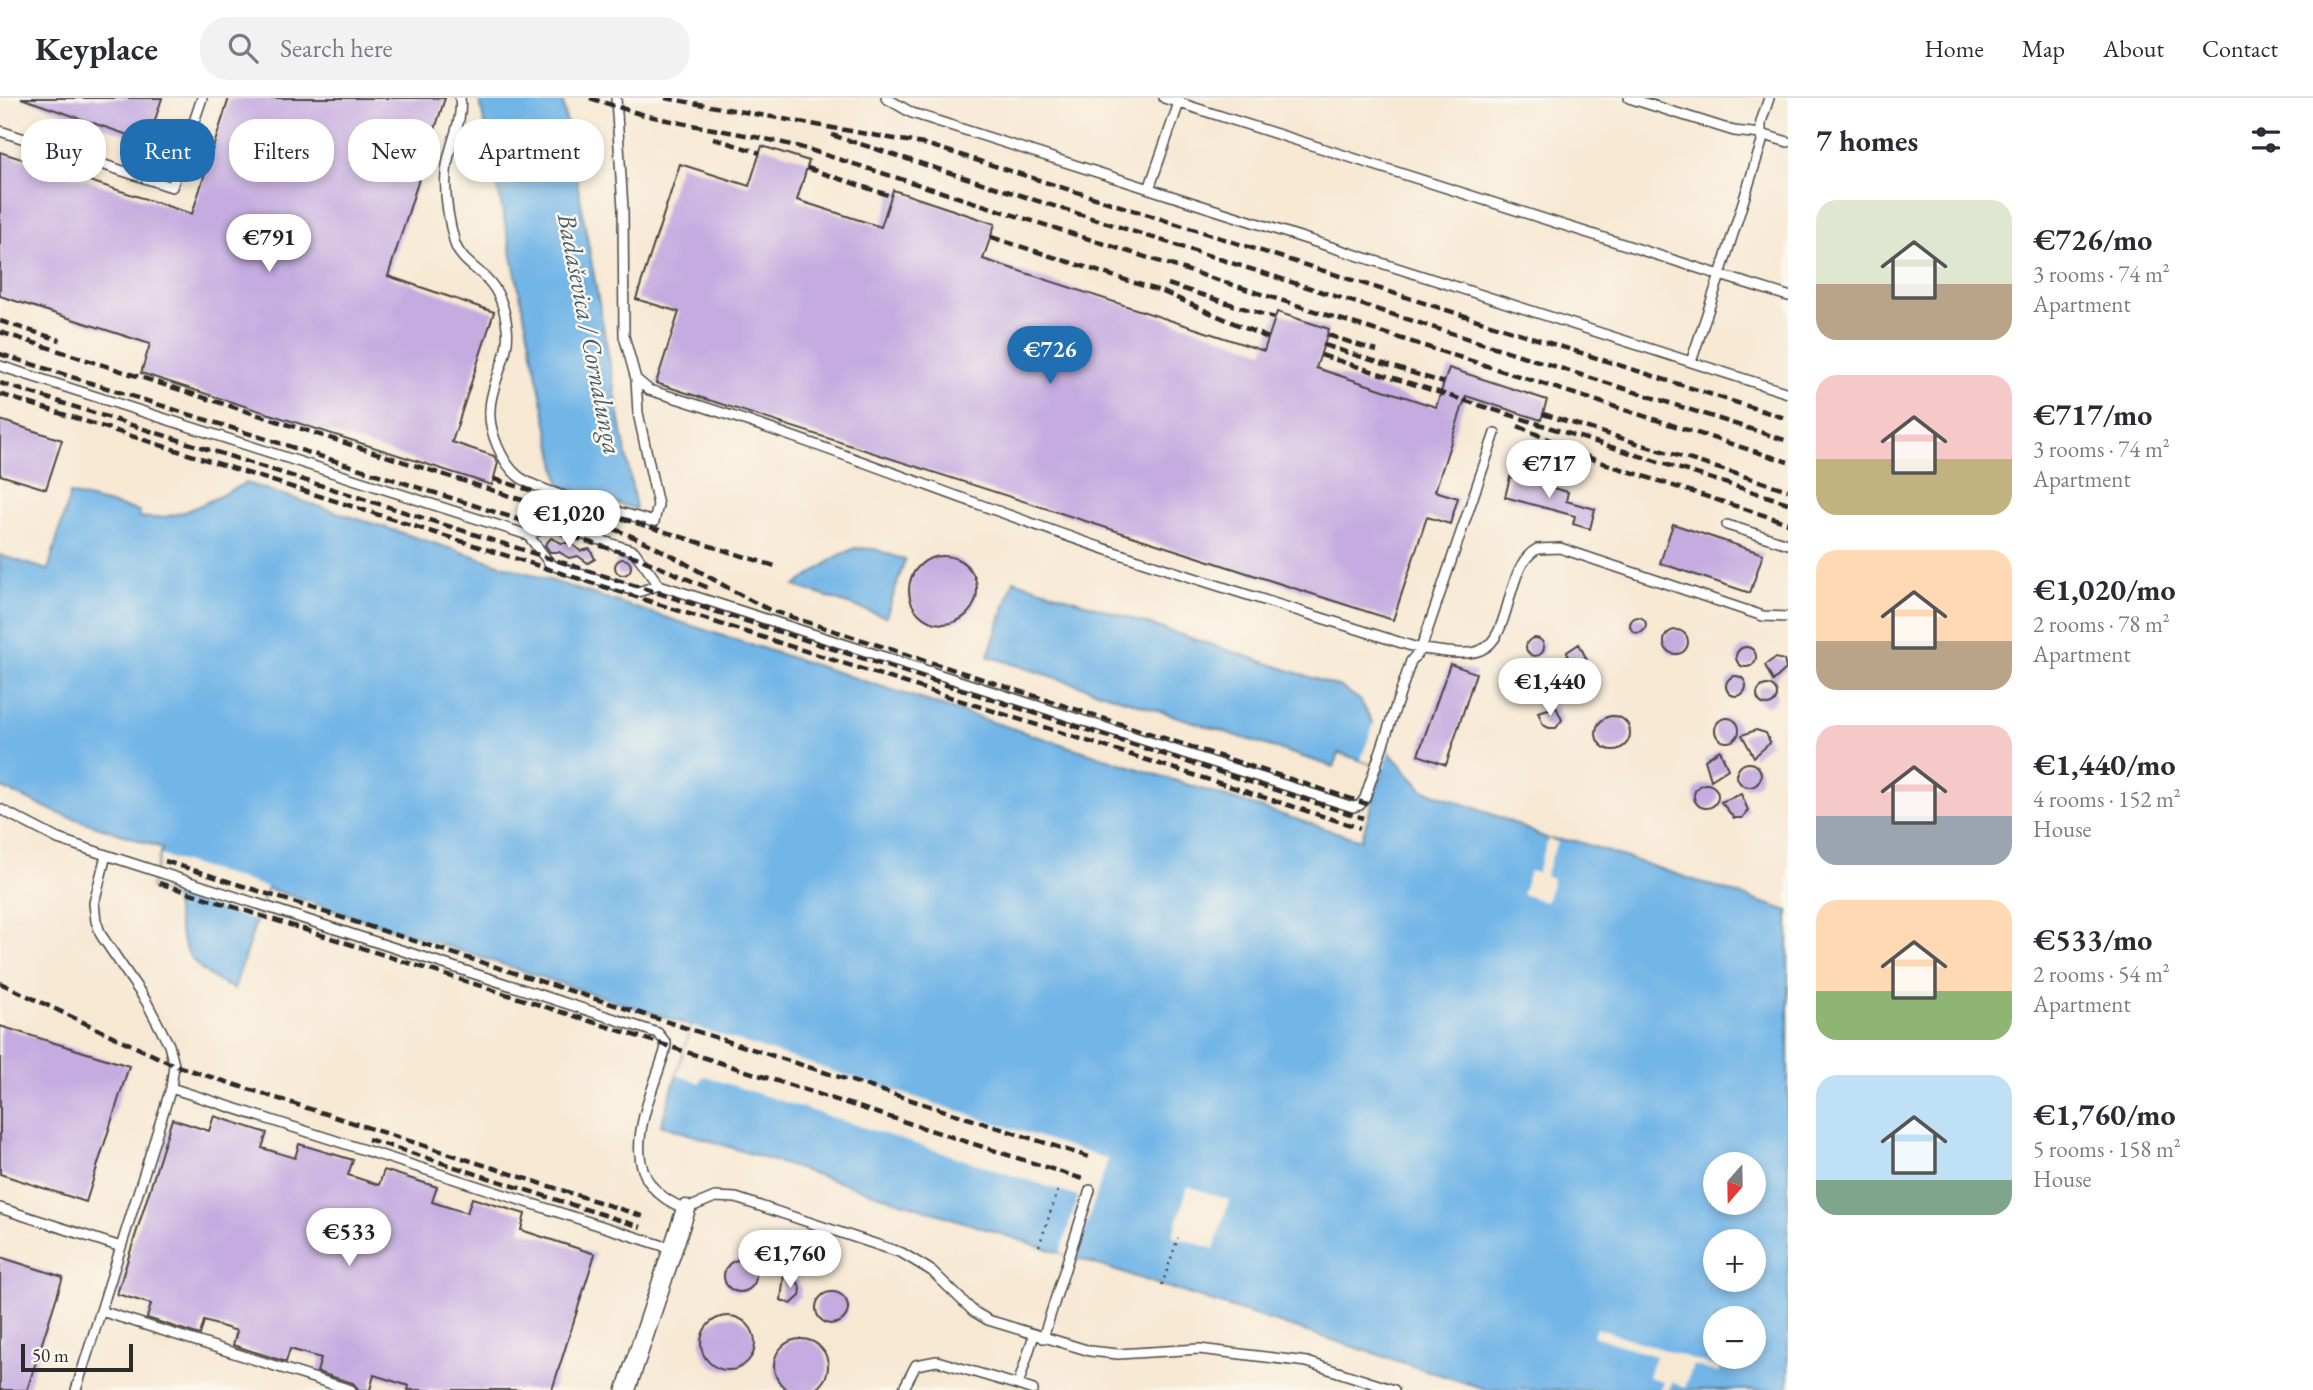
<!DOCTYPE html>
<html lang="en">
<head>
<meta charset="utf-8">
<style>
	:root { --surface:#fff; --page:#f2f2f3; --text:#2b2b33; --muted:#7c7c81; --line:#e1e1e2; --accent:#1f6fb2 }
	body { margin:0; font-family:"EB Garamond",serif; background:var(--page); color:var(--text); height:100vh; display:flex; flex-direction:column; font-size:26px; white-space:nowrap }
	* { box-sizing:border-box; margin:0 }
	p { font-size:23px; color:var(--muted) }
	.icon { flex:none; width:38px; height:38px; fill:none; stroke:currentColor; stroke-width:2; stroke-linecap:round; stroke-linejoin:round }
	.map { position:relative; flex:1; overflow:hidden }
	.side { display:flex; flex-direction:column; background:var(--surface); width:525px }
	.side>* { flex:none }
	.guide { position:absolute; left:21px; top:21px; width:665px; height:63px; display:flex; gap:14px }
	.needle { width:46px; rotate:200deg }
	.buttons { position:absolute; left:1703px; top:1054px; display:grid; gap:14px }
	.buttons a { display:grid; place-items:center; width:63px; height:63px; border-radius:50%; background:var(--surface); box-shadow:0 4px 10px #0003; font-size:35px }
	.scale { position:absolute; left:21px; bottom:18px; width:112px; box-sizing:border-box; padding-left:7px; border:4px solid #2b2b2b; border-top:0; font-size:19px; line-height:24px; white-space:nowrap; color:#2b2b2b; -webkit-text-stroke:5px #fbf7ec; paint-order:stroke }
	.price { position:absolute; translate:-50% -60px; padding:0 16px; border-radius:24px; background:#fff; color:#222; font-size:23px; line-height:46px; filter:drop-shadow(0 2px 4px #0008) }
	.price::after { content:''; position:absolute; left:50%; top:42px; width:21px; height:16px; margin-left:-10px; background:inherit; clip-path:polygon(0 0,100% 0,50% 100%) }
	.price.current { background:var(--accent); color:#fff }
	ul { padding:0; list-style:none }
	li { display:flex; align-items:center; gap:21px; height:175px; padding:0 28px }
	li span { display:grid; place-items:center; flex:none; width:196px; height:140px; border-radius:21px; color:#555 }
	li>.icon { margin-inline-start:auto }
	span .icon { width:84px; height:84px; fill:#fffc; stroke-width:1 }
	li b { font-size:30px }
	h2 { display:flex; justify-content:space-between; align-items:center; height:84px; padding:0 28px; font-size:30px }
	.pill { padding:0 24px; border-radius:28px; background:var(--surface); box-shadow:0 4px 10px #0003; font-size:24px; line-height:63px }
	.pill.current { background:var(--accent); color:#fff }
	header { display:flex; align-items:center; gap:42px; box-sizing:border-box; height:98px; padding:0 35px; background:var(--surface); border-bottom:2px solid var(--line) }
	header strong { font-size:33px }
	nav { display:flex; gap:38px; margin-inline-start:auto; font-size:24px }
	.search { width:490px; height:63px; background:var(--page); display:flex; align-items:center; gap:18px; box-sizing:border-box; padding:0 24px; border-radius:28px; color:var(--muted); font-size:26px }
	main { display:flex; flex:1; min-height:0 }
	.map>svg:first-child { display:block }
	.water { fill:#72b5e7; stroke:#4e7089; stroke-width:2; fill-rule:evenodd }
	.pier { fill:#f7e8d3 }
	.building { fill:#c5abe0 }
	.lines { fill:none; stroke-linecap:round; stroke-linejoin:round }
	.lane-casing { stroke:#4a4744; stroke-width:12 }
	.street-casing { stroke:#4a4744; stroke-width:21 }
	.path { stroke:#4a4744; stroke-width:2.5; stroke-dasharray:2 5; stroke-linecap:butt }
	.lane { stroke:#fff; stroke-width:9 }
	.street { stroke:#fff; stroke-width:18 }
	.rail { stroke:#2b2b2b; stroke-width:4.5; stroke-dasharray:10 5; stroke-linecap:butt }
	.labels { text-anchor:middle; stroke-width:5; stroke-linejoin:round; paint-order:stroke }
	.water-label { font-size:26px; font-style:italic; fill:#445b6d; stroke:#fbf7ec }
</style>
</head>
<body>
<header>
<strong>Keyplace</strong>
<div class="search"><svg class="icon" aria-label="search" viewBox="0 0 24 24"><circle cx="10" cy="10" r="6"/><path d="M15 15l6 6"/></svg>Search here</div>
<nav><a>Home</a><a>Map</a><a>About</a><a>Contact</a></nav>
</header>
<main>
<div class="map">
<svg width="1788" height="1292" viewBox="0 0 1788 1292">
	<rect width="100%" height="100%" fill="#fbf7ec"/>
	<filter id="ink" filterUnits="userSpaceOnUse"><feTurbulence type="fractalNoise" baseFrequency=".0143" numOctaves="2"/><feDisplacementMap in="SourceGraphic" scale="14" xChannelSelector="R" yChannelSelector="G"/><feConvolveMatrix kernelMatrix="1 2 1 2 8 2 1 2 1" color-interpolation-filters="sRGB"/></filter>
	<filter id="wash" filterUnits="userSpaceOnUse"><feTurbulence type="fractalNoise" baseFrequency=".00686" numOctaves="4" result="noise"/><feDisplacementMap in="SourceGraphic" scale="28" xChannelSelector="R" yChannelSelector="G"/><feGaussianBlur stdDeviation="1.57" result="paint"/><feColorMatrix in="noise" values="0 0 0 0 0 0 0 0 0 0 0 0 0 0 0 0 0 1.4 0 .05"/><feComposite in="paint" operator="in"/></filter>
	<g filter="url(#wash)">
		<rect width="100%" height="100%" fill="#f7e8d3"/>
		<path class="water" d="M479 0H562L636 411 560 388Z
			M246 385 1361 742 1383 670 1339 655 1334 669 988 558 1014 482 1340 589 1360 602 1389 654 1422 691 1502 720 1548 741 1576 743 1788 813V1292H1488L661 1027 692 928 267 790 234 891C186 870 180 847 174 798L151 790 162 750 58 715 0 689V457L48 472 70 396 139 413 140 419C177 425 213 400 246 385ZM1715 1066H1754V1104H1715ZM1715 1143H1754V1181H1715ZM1715 1220H1754V1258H1715Z
			M855 450 874 451 905 462 886 519 795 488 836 459Z"/>
		<path class="pier" d="M1374 624 1389 654 1384 670 1361 662Z
			M1548 741 1557 744 1545 778 1553 781 1546 804 1522 796 1530 773 1537 775Z
			M161 757 266 789 256 823 151 790Z
			M692 928 1108 1061 1076 1160 1060 1155 1078 1098 703 978 700 985 677 977Z
			M1188 1088 1229 1102 1214 1151 1173 1138Z
			M1596 1230 1720 1270 1718 1275 1693 1267 1685 1289 1672 1284 1669 1292H1660L1663 1283 1648 1279 1655 1258 1593 1238Z"/>
		<g id="blocks">
			<path class="building" d="M21 0H162L148 44Z
				M229 0H445L388 178 494 214 452 344 494 358 498 365 492 387 141 275 150 246 0 198V54L192 116Z
				M762 48 809 63 797 102 881 129 893 92 995 126 983 161 1264 253 1277 214 1329 231 1316 270 1436 309 1449 270 1547 302 1541 322 1466 298 1435 393 1458 400 1450 426 1427 419 1393 522 656 285 679 214 636 201 680 66 749 88Z
				M0 322 62 342 46 391 0 377Z
				M1510 379 1568 394 1566 403 1595 411 1590 431 1573 426 1575 418 1505 399Z
				M1673 426 1763 456 1750 495 1660 465Z
				M551 440 561 445H571L580 453 590 451 595 461 588 465 578 458 569 460 559 454H550L545 447Z
				M909 492a34 34 0 1 1 68 0a34 34 0 1 1-68 0Z
				M615 469a8 8 0 1 1 16 0a8 8 0 1 1-16 0Z
				M1630 527a8 8 0 1 1 16 0a8 8 0 1 1-16 0Z
				M1664 544a12 12 0 1 1 24 0a12 12 0 1 1-24 0Z
				M1526 549a9 9 0 1 1 18 0a9 9 0 1 1-18 0Z
				M1579 546 1587 562 1571 568 1567 554Z
				M1736 559a10 10 0 1 1 20 0a10 10 0 1 1-20 0Z
				M1775 560 1784 562 1786 571 1773 583 1765 567Z
				M1450 566 1476 575 1446 667 1418 657Z
				M1569 575 1574 585 1573 590 1552 599 1556 592 1550 594 1558 580Z
				M1515 588a11 11 0 1 1 22 0a11 11 0 1 1-22 0Z
				M1726 588a10 10 0 1 1 20 0a10 10 0 1 1-20 0Z
				M1757 597a10 10 0 1 1 20 0a10 10 0 1 1-20 0Z
				M1556 609 1562 622 1556 630H1549L1543 627 1538 614Z
				M1596 635a17 17 0 1 1 34 0a17 17 0 1 1-34 0Z
				M1715 632a12 12 0 1 1 24 0a12 12 0 1 1-24 0Z
				M1756 632 1766 635 1770 645 1754 659 1742 637Z
				M1720 652 1728 671 1711 682 1705 662Z
				M1737 677a12 12 0 1 1 24 0a12 12 0 1 1-24 0Z
				M1694 698a12 12 0 1 1 24 0a12 12 0 1 1-24 0Z
				M1741 696 1748 712 1742 720H1734L1721 704Z
				M0 928 129 968 86 1104 0 1076Z
				M214 1018 267 1035 262 1050 295 1060 299 1046 353 1062 348 1077 379 1087 384 1072 437 1089 432 1104 467 1115 472 1100 525 1116 521 1132 595 1156 552 1292H408L409 1288 374 1277 370 1292H359L353 1285 317 1274 321 1260 290 1251 286 1264 233 1247 237 1233 204 1223 200 1237 147 1220 151 1206 117 1196 172 1021 209 1033Z
				M0 1159 63 1179 27 1292H0Z
				M724 1178a16 16 0 1 1 32 0a16 16 0 1 1-32 0Z
				M784 1177 797 1183 801 1191 800 1198 791 1206 781 1202Z
				M816 1210a16 16 0 1 1 32 0a16 16 0 1 1-32 0Z
				M701 1245a27 27 0 1 1 54 0a27 27 0 1 1-54 0Z
				M774 1268a27 27 0 1 1 54 0a27 27 0 1 1-54 0Z"/>
		</g>
	</g>
	<g filter="url(#ink)">
		<use href="#blocks" fill-opacity="0" stroke="#4a4744" stroke-width="2"/>
		<g class="lines">
			<defs>
				<path id="lane" d="M460 0C463 21 452 41 448 62 442 88 448 120 455 146 460 161 476 170 487 181 499 193 505 212 507 229 511 258 491 283 490 311 488 332 502 365 518 378 541 396 622 414 654 424L658 407 638 315 636 281 624 238 623 111 616 0
					M886 0 912 15 1788 295
					M1164 0 1720 177 1691 264
					M1629 0 1734 33 1761 36V24L1769 0
					M0 33 172 89 202 0
					M1788 44 1761 36 1762 44 1720 177 1788 198
					M1149 91 1180 2
					M0 268 528 437 551 467 638 494 659 487 1353 709 1360 707 1365 700 1411 563 1421 551C1438 552 1465 559 1481 552 1513 539 1504 469 1537 451L1560 450 1763 518 1788 519
					M636 281 649 292C805 338 954 400 1108 452 1212 487 1317 518 1421 551L1495 335
					M1727 427 1788 446
					M528 437 553 427 634 453 659 487
					M0 711 58 741 106 757
					M171 990 673 1151
					M0 1110 121 1149
					M101 1213 351 1292
					M1043 1240 1090 1092
					M76 1292 171 990 174 967 169 947 146 903 101 837 96 823 94 805 106 757 658 935 666 945 665 953C648 1008 608 1082 686 1111L715 1099 736 1100 902 1155 932 1173 973 1213 988 1222 1090 1253 1118 1256 1199 1251 1307 1264 1394 1292
					M903 1292 916 1267 937 1263 1018 1287
					M1033 1292 1018 1287 1034 1237"/>
				<path id="street" d="M626 1292 686 1111"/>
			</defs>
			<use href="#lane" class="lane-casing"/>
			<use href="#street" class="street-casing"/>
			<path class="path" d="M1039 1148 1058 1092
				M1162 1187 1178 1140"/>
			<use href="#lane" class="lane"/>
			<use href="#street" class="street"/>
			<path class="rail" d="M590 0 643 17
				M665 0 929 47 1788 321
				M634 14C692 30 752 35 810 52L1788 364
				M832 37 1788 343
				M713 40 760 55
				M807 70 891 98
				M991 139 1163 194 1268 240
				M1168 186 1274 220
				M0 223 60 242
				M0 234 619 433C672 453 719 488 770 512L1367 706
				M1328 237 1377 253
				M1324 247 1444 285
				M0 256 636 459 711 491
				M1321 257 1788 405
				M0 285 1363 720
				M0 296 1360 730
				M1543 316 1788 392
				M1518 328 1597 363 1788 425
				M494 381 558 401
				M550 398 778 469
				M165 763 1089 1059
				M159 785 1083 1081
				M0 885 174 967 645 1119
				M368 1041 641 1129"/>
		</g>
	</g>
	<g class="labels">
		<g class="water-label">
			<text transform="translate(590 236) rotate(79)" y="9">Badaševica / Cornalunga</text>
		</g>
	</g>
</svg>
<div class="buttons">
<a><svg class="needle" viewBox="-14 -14 28 28"><path d="M0-13l5 13h-10z" fill="#e53935"/><path d="M0 13l5-13h-10z" fill="#7c7c81"/></svg></a>
<a>+</a>
<a>−</a>
</div>
<div class="scale">50 m</div>
<b class="price" style="left:269px;top:176px">€791</b>
<b class="price current" style="left:1050px;top:288px">€726</b>
<b class="price" style="left:1549px;top:402px">€717</b>
<b class="price" style="left:569px;top:452px">€1,020</b>
<b class="price" style="left:1550px;top:620px">€1,440</b>
<b class="price" style="left:349px;top:1170px">€533</b>
<b class="price" style="left:790px;top:1192px">€1,760</b>
<div class="guide">
<a class="pill">Buy</a>
<a class="pill current">Rent</a>
<a class="pill">Filters</a>
<a class="pill">New</a>
<a class="pill">Apartment</a>
</div>
</div>
<section class="side">
<h2>7 homes<svg class="icon" aria-label="filters" viewBox="0 0 24 24"><path d="M4 7h16M4 17h16"/><circle cx="9" cy="7" r="2"/><circle cx="15" cy="17" r="2"/></svg></h2>
<ul>
<li><span style="background:linear-gradient(#dfe7d0 60%,#b9a48a 0)"><svg class="icon" aria-label="home" viewBox="0 0 24 24"><path d="M3 11l9-7 9 7M6 9v11h12V9"/></svg></span><div><b>€726/mo</b><p>3 rooms · 74 m²</p><p>Apartment</p></div></li>
<li><span style="background:linear-gradient(#f6c9c9 60%,#c2b280 0)"><svg class="icon" aria-label="home" viewBox="0 0 24 24"><path d="M3 11l9-7 9 7M6 9v11h12V9"/></svg></span><div><b>€717/mo</b><p>3 rooms · 74 m²</p><p>Apartment</p></div></li>
<li><span style="background:linear-gradient(#ffd9b3 65%,#b9a48a 0)"><svg class="icon" aria-label="home" viewBox="0 0 24 24"><path d="M3 11l9-7 9 7M6 9v11h12V9"/></svg></span><div><b>€1,020/mo</b><p>2 rooms · 78 m²</p><p>Apartment</p></div></li>
<li><span style="background:linear-gradient(#f6c9c9 65%,#9aa5b1 0)"><svg class="icon" aria-label="home" viewBox="0 0 24 24"><path d="M3 11l9-7 9 7M6 9v11h12V9"/></svg></span><div><b>€1,440/mo</b><p>4 rooms · 152 m²</p><p>House</p></div></li>
<li><span style="background:linear-gradient(#ffd9b3 65%,#8fb573 0)"><svg class="icon" aria-label="home" viewBox="0 0 24 24"><path d="M3 11l9-7 9 7M6 9v11h12V9"/></svg></span><div><b>€533/mo</b><p>2 rooms · 54 m²</p><p>Apartment</p></div></li>
<li><span style="background:linear-gradient(#bfe0f5 75%,#7fa58c 0)"><svg class="icon" aria-label="home" viewBox="0 0 24 24"><path d="M3 11l9-7 9 7M6 9v11h12V9"/></svg></span><div><b>€1,760/mo</b><p>5 rooms · 158 m²</p><p>House</p></div></li>
</ul>
</section>
</main>
</body>
</html>
